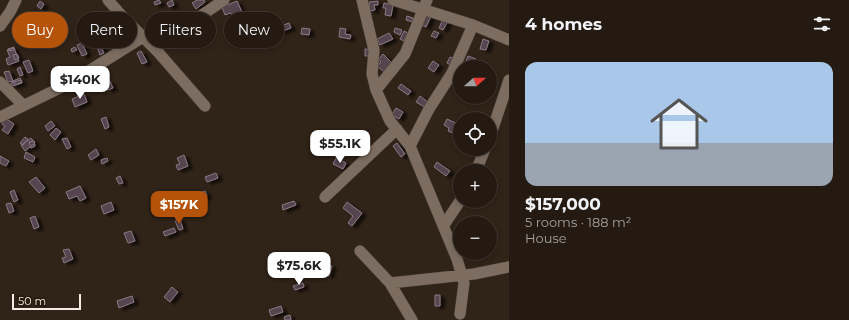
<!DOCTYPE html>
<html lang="en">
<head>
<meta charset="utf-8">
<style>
	:root { --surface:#241a12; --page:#302720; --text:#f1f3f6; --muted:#a3a19f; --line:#413832; --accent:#b45309 }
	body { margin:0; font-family:Montserrat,sans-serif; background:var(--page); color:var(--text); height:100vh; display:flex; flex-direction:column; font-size:15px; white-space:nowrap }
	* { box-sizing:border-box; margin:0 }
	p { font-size:13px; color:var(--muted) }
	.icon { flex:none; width:22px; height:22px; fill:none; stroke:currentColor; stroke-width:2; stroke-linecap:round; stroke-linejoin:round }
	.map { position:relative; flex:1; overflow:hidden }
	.side { display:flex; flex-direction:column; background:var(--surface); width:340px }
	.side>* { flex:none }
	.guide { position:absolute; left:12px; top:12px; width:380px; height:36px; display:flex; gap:8px }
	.needle { width:26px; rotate:69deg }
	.controls { position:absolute; left:453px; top:60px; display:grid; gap:8px }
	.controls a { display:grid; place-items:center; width:44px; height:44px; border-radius:50%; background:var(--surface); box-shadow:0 2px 6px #0003,0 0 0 1px var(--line); font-size:20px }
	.scale { position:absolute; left:12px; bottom:10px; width:69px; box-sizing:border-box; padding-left:4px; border:2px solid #f5ede5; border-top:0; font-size:11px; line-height:14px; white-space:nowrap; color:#f5ede5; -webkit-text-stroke:3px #261a0e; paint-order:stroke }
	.price { position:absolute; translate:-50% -34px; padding:0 9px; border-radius:8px; background:#fff; color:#222; font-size:13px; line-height:26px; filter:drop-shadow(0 1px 2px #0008) }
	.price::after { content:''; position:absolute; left:50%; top:24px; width:12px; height:9px; margin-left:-6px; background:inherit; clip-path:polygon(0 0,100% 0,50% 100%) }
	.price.on { background:var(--accent); color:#fff }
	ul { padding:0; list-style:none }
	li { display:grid; align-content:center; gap:8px; height:212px; padding:0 16px }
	li span { display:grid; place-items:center; height:124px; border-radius:12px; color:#555 }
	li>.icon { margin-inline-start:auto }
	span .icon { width:72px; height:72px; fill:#fffc; stroke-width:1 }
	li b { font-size:17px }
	h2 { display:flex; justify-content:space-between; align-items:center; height:48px; padding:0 16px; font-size:17px }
	.chip { padding:0 14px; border-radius:18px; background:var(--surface); box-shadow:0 2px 6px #0003,0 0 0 1px var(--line); font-size:14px; line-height:36px }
	.chip.on { background:var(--accent); color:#fff }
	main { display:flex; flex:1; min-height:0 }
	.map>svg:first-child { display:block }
	.building { fill:#54444f; stroke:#8a7884; filter:url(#shadow) }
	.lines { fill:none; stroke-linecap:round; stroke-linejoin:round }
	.street-casing { stroke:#483e35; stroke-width:12 }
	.street { stroke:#7c6d60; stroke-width:11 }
</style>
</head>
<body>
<main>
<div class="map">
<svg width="509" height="320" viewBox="0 0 509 320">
	<defs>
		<filter id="shadow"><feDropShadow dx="4.5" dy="2.5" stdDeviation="1" flood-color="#0009"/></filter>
	</defs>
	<rect width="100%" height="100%" fill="#302318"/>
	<path class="building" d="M159 0 161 3 155 5 154 2Z
		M172 0 174 5 169 7 167 3Z
		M197 0H204L205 2 196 9 192 3Z
		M40 1 44 4 41 9 37 6Z
		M237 1 242 12 232 16 231 13 225 15 222 7Z
		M378 1V5H374L375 10 370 11 369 2Z
		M384 3 393 5 391 16 385 15 386 8H383Z
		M178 12 180 17 176 19 173 14Z
		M427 14 431 16 426 27 422 25Z
		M407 16 413 18 412 22 406 20Z
		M443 19 448 21 443 30 439 28Z
		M108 20 110 24 101 28 100 24Z
		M289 23 291 28 280 32 278 27Z
		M121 26 123 30 120 31 118 27Z
		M302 28 310 29 309 35 301 34Z
		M340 28 346 29 345 34 351 35 350 39 339 37Z
		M395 28 402 30 400 35 394 32Z
		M404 31 408 33 404 41 400 39Z
		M434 31 439 33 436 38 431 36Z
		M121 33 123 38 117 40 115 35Z
		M389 33 393 39 380 45 377 39Z
		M118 34 120 39 116 41 114 36Z
		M483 39 489 41 486 50 480 49Z
		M82 43 87 54 82 56 77 45Z
		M100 45 104 53 100 55 97 47Z
		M14 47V50L9 51 8 49Z
		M75 47 77 50 72 52 71 49Z
		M14 48 19 61 8 65 6 59 10 57 7 50Z
		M365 49H370V56H365Z
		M141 51 147 62 142 64 137 53Z
		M17 54 19 58 15 60 13 55Z
		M383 54 392 63 384 72 377 66 381 62 378 60Z
		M468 56 476 59 474 64 466 61Z
		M450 57 455 59 452 66 447 63Z
		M29 60 33 71 28 73 23 62Z
		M433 61 439 65 434 72 428 68Z
		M20 67 23 75 20 76 17 69Z
		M9 71 13 81 8 82 4 72Z
		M20 78 22 82 15 85 13 81Z
		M21 80 22 83 12 86 11 83Z
		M110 81 113 88 108 90 104 83Z
		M401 84 411 91 408 95 398 88Z
		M84 94 87 102 75 107 72 99Z
		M420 96 429 103 426 108 416 102Z
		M396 108 403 112 399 119 392 115Z
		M106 117 109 127 105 129 101 119Z
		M5 118 14 124 8 134 2 130 5 126 2 124Z
		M447 119 460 125 455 134 448 131 449 128 444 125Z
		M51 121 55 126 48 131 45 126Z
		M56 128 61 132 55 140 50 135Z
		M25 137 28 139 23 145 20 143Z
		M31 138 35 143 25 151 21 145Z
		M67 138 71 147 67 149 62 139Z
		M34 141 35 146 31 148 29 142Z
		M397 143 405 154 401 157 393 146Z
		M96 149 99 155 91 160 88 155Z
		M26 152 35 157 33 162 24 158Z
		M184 155 188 166 178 170 176 165 180 164 177 158Z
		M0 156 9 161 6 166 0 163Z
		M107 158 108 161 102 164 101 160Z
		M336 158 346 163 343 169 333 164Z
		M437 162 450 171 446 176 434 167Z
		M216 173 218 178 207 182 205 177Z
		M120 176 123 183 119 184 116 178Z
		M36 177 45 188 39 193 29 182Z
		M80 186 86 198 80 201 77 196 69 199 66 192Z
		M14 190 18 200 14 202 10 192Z
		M205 191 207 196 199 200 197 194Z
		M294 201 296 205 283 210 282 205Z
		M111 202 114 210 104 214 101 206Z
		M347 202 362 213 352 226 348 223 353 216 343 208Z
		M11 203 14 211 9 213 6 204Z
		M35 216 39 227 34 229 30 218Z
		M180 219 183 229 179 230 175 221Z
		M174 228 176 232 165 236 163 232Z
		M131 231 135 241 128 243 124 233Z
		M69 249 73 259 64 263 62 258 66 257 63 250Z
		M329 265 332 266 329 276 326 275Z
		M303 283 304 287 295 290 293 286Z
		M172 287 178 292 170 302 164 297Z
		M435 295H440V306H435Z
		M132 296 134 302 119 308 117 301Z
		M281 306 283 312 271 316 269 310Z
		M290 315 291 320H285L284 317Z"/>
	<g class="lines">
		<defs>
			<path id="street" d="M108 0 122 16 157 51 205 106
				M362 0 374 50 372 74 376 90 390 121 410 146 457 259 464 283 460 314
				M393 0 473 25 509 40
				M0 26 10 12 16 0
				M149 43 183 28 224 0
				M0 82 23 105
				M376 90 405 54 427 0
				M0 117 68 84 143 37
				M490 137 509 80
				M410 146 429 109 452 73 473 25
				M476 171 485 149
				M325 197 397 129
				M444 225 460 201
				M360 251 390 283 412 320
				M390 283 474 274 509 267"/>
		</defs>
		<use href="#street" class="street-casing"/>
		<use href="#street" class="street"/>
	</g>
</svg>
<div class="controls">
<a><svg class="needle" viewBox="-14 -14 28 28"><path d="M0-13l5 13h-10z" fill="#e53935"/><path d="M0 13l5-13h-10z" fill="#a3a19f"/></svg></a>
<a><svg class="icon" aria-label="locate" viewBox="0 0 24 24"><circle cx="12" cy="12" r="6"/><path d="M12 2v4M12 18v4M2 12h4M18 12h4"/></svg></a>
<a>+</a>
<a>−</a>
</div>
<div class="scale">50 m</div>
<b class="price" style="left:80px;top:100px">$140K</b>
<b class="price" style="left:340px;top:164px">$55.1K</b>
<b class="price on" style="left:179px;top:225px">$157K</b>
<b class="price" style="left:299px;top:286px">$75.6K</b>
<div class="guide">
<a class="chip on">Buy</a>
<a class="chip">Rent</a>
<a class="chip">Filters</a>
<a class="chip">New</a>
</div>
</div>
<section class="side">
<h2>4 homes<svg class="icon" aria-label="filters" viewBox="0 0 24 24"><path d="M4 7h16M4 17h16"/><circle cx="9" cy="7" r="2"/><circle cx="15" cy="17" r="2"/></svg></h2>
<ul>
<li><span style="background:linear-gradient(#a9c7e8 65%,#9aa5b1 0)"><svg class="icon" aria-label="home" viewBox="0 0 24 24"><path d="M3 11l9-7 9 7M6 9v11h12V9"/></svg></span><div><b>$157,000</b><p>5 rooms · 188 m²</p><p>House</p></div></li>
</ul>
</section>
</main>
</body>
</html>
